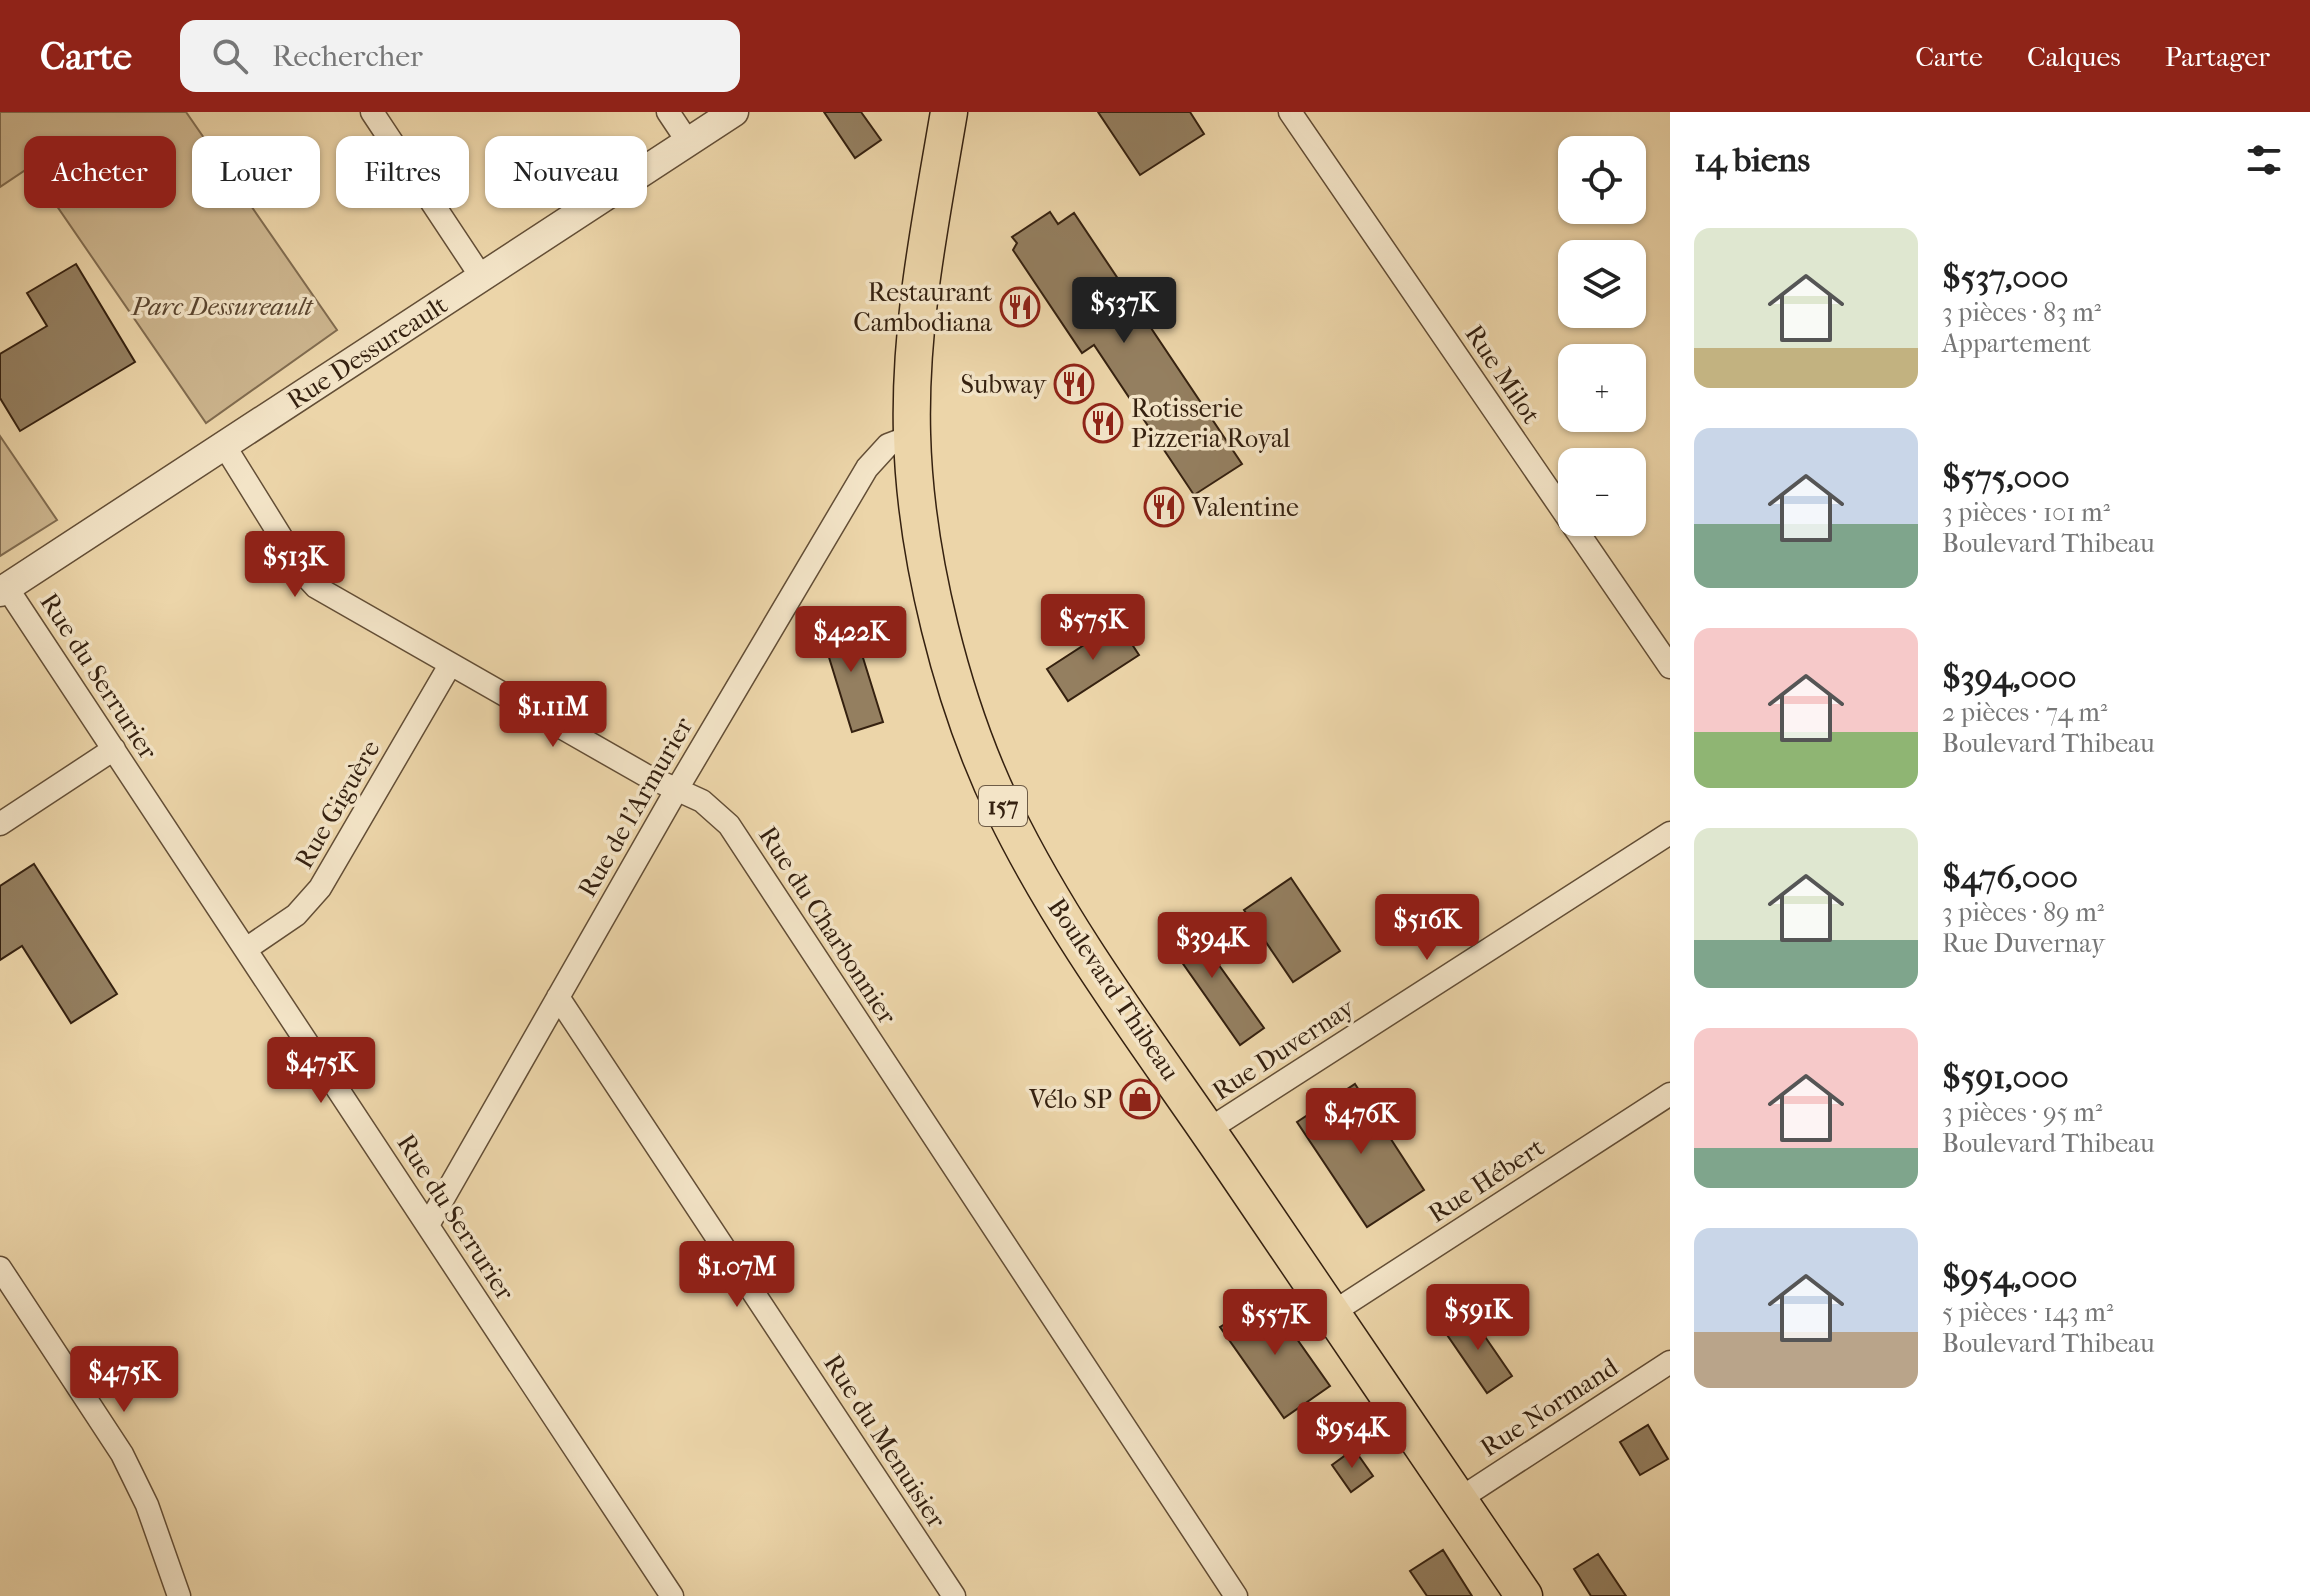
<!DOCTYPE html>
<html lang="fr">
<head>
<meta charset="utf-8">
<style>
	:root { --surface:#fff; --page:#f2f2f2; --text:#222; --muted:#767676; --accent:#8f2418 }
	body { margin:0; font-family:"IM FELL French Canon",serif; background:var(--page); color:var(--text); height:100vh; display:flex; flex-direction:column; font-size:30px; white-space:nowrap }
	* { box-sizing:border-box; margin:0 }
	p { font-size:26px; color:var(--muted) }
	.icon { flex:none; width:44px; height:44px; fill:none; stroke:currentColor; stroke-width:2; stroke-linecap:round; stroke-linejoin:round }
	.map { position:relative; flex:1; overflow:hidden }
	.side { display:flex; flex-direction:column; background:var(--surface); width:640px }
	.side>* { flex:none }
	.top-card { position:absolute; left:24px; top:24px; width:760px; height:72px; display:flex; gap:16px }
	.fabs { position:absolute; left:1558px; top:24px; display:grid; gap:16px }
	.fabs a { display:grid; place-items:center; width:88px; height:88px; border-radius:16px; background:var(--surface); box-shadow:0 2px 6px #0004; font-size:40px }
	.price { position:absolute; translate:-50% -68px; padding:0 18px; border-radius:8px; background:var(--accent); color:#fff; font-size:26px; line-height:52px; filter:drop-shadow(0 2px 4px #0008) }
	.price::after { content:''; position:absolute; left:50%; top:48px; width:24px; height:18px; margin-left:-12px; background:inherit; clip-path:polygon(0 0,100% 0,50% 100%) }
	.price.active { background:#222; color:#fff }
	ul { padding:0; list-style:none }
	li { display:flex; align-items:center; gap:24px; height:200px; padding:0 24px }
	li span { display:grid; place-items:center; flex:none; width:224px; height:160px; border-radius:16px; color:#555 }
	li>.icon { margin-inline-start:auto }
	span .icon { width:96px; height:96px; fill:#fffc; stroke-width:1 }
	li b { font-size:34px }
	h2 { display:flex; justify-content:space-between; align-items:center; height:96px; padding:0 24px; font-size:34px }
	.pill { padding:0 28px; border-radius:16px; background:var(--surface); box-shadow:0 2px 6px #0004; font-size:28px; line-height:72px }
	.pill.active { background:var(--accent); color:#fff }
	header { display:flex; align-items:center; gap:48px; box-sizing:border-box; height:112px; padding:0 40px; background:var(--accent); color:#fff }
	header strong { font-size:38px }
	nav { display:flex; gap:44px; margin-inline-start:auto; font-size:28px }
	.search { width:560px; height:72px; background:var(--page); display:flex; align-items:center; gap:20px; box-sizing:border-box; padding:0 28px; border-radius:16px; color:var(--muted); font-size:30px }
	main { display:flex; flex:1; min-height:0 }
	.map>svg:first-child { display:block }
	.green { fill:#cdb68f; stroke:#816c50; stroke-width:2 }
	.building { fill:#947f60; stroke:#352110; stroke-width:2 }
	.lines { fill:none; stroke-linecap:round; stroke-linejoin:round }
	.minor-casing { stroke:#634e36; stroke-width:25 }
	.tertiary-casing { stroke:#634e36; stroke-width:31 }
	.primary-casing { stroke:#352110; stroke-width:39 }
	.minor { stroke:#f3e4c7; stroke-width:22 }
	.tertiary { stroke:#f3e4c7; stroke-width:28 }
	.primary { stroke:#ecd5a9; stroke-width:36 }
	.labels { text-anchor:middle; stroke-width:7; stroke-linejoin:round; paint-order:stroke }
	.shield { fill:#f3e4c7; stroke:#6e5c47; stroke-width:2 }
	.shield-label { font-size:24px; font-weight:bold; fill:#352110 }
	.poi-label { font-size:26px; fill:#352110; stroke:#f3e4c7; text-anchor:end }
	.park-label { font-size:26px; font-style:italic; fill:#5b4630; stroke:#f3e4c7 }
	.street-label { font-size:26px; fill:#352110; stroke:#f3e4c7 }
</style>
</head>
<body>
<header>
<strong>Carte</strong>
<div class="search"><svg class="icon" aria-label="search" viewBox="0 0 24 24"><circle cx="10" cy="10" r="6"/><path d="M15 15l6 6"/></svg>Rechercher</div>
<nav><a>Carte</a><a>Calques</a><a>Partager</a></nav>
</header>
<main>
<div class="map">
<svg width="1670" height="1484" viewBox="0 0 1670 1484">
	<rect width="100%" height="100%" fill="#ecd5a9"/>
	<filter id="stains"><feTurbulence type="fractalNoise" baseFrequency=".0025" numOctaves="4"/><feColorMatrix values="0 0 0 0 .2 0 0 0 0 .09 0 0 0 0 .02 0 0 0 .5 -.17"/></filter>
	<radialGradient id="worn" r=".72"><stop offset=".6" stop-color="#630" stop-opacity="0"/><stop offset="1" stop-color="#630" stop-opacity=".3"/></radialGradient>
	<path class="green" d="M0 0H186L337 218 206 311 30 55 0 75Z
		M0 324 57 408 0 444Z"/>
	<path class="building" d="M824 0H861L881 28 855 46Z
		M1098 0H1190L1204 22 1140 63Z
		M1050 100 1058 112 1074 101 1242 352 1194 383 1094 233 1082 241 1013 138 1017 131 1012 125Z
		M76 152 135 250 20 319 0 286V242L47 214 27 181Z
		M850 504 883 610 852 620 819 513Z
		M1118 511 1139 543 1068 589 1047 557Z
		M34 752 117 882 71 911 22 834 0 848V774Z
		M1291 766 1340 839 1293 870 1244 798Z
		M1183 803 1264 916 1240 933 1160 819Z
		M1355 972 1424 1078 1367 1115 1297 1010Z
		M1268 1186 1330 1274 1284 1306 1220 1215Z
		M1468 1200 1512 1264 1487 1281 1443 1217Z
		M1648 1313 1668 1347 1640 1363 1620 1330Z
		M1354 1337 1373 1364 1351 1380 1332 1353Z
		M1443 1438 1472 1484H1427L1410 1459Z
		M1598 1442 1626 1484H1591L1574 1457Z"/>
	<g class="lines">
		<defs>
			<path id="minor" d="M372 0 482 166
				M668 0 688 30
				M1290 0 1670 555
				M224 333 304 462 316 475 645 663 702 689 729 713 1236 1484
				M7 476 672 1484
				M0 712 114 637
				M246 837 296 803 320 776 450 553
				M558 885 954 1484
				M1208 1018 1670 721
				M428 1113 677 677 867 356 888 333 912 324
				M0 1156 122 1342 147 1393 179 1484
				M1332 1201 1670 982
				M1458 1388 1670 1250"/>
			<path id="tertiary" d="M0 480 734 0"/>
			<path id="primary" d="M949 0C931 107 909 213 912 322 915 442 952 592 1005 700 1067 827 1155 940 1234 1057 1331 1199 1427 1342 1524 1484"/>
		</defs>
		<use href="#minor" class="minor-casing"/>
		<use href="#tertiary" class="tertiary-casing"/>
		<use href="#primary" class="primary-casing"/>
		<use href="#minor" class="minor"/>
		<use href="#tertiary" class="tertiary"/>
		<use href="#primary" class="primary"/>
	</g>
	<defs>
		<symbol id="restaurant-ring" viewBox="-11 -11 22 22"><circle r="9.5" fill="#f3e4c7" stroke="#8f2418" stroke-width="1.5"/><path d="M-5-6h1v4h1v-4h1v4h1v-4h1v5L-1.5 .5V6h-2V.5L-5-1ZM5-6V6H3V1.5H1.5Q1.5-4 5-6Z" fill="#8f2418"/></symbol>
		<symbol id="shop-ring" viewBox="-11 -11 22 22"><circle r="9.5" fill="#f3e4c7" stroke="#8f2418" stroke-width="1.5"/><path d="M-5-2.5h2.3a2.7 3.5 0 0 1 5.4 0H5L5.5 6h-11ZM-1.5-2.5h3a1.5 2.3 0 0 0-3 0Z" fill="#8f2418"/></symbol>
	</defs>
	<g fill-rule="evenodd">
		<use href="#restaurant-ring" x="998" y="173" width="44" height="44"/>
		<use href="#restaurant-ring" x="1052" y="250" width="44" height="44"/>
		<use href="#restaurant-ring" x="1081" y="289" width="44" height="44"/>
		<use href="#restaurant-ring" x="1142" y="373" width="44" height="44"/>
		<use href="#shop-ring" x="1118" y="965" width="44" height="44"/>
	</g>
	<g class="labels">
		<rect class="shield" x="979" y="674" width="48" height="40" rx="6"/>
		<g class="shield-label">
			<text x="1003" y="702">157</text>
		</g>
		<g class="poi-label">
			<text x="992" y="189">Restaurant<tspan x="992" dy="30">Cambodiana</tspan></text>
			<text x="1046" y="281">Subway</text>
			<text x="1131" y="305" text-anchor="start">Rotisserie<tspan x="1131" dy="30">Pizzeria Royal</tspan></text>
			<text x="1192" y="404" text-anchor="start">Valentine</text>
			<text x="1112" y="996">Vélo SP</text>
		</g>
		<g class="park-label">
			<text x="222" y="203">Parc Dessureault</text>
		</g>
		<g class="street-label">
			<text transform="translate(367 240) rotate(-33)" y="9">Rue Dessureault</text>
			<text transform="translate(1503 262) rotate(56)" y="9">Rue Milot</text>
			<text transform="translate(99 564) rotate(57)" y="9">Rue du Serrurier</text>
			<text transform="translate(337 692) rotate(-60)" y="9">Rue Giguère</text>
			<text transform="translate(635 695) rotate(-60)" y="9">Rue de l'Armurier</text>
			<text transform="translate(828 813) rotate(57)" y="9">Rue du Charbonnier</text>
			<text transform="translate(1114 877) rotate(56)" y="9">Boulevard Thibeau</text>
			<text transform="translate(1283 937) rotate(-33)" y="9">Rue Duvernay</text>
			<text transform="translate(1486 1068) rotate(-33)" y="9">Rue Hébert</text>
			<text transform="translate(456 1105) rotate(57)" y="9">Rue du Serrurier</text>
			<text transform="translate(1549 1295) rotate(-33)" y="9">Rue Normand</text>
			<text transform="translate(885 1329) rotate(57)" y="9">Rue du Menuisier</text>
		</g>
	</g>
	<rect width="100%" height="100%" filter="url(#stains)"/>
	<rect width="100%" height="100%" fill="url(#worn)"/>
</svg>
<div class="fabs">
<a><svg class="icon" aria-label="locate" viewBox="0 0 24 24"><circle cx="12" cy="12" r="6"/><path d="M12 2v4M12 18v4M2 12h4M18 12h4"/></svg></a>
<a><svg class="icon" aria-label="layers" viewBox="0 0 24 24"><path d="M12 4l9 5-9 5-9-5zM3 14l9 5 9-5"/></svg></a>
<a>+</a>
<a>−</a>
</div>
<b class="price active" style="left:1124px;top:233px">$537K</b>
<b class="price" style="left:295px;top:487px">$513K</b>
<b class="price" style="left:1093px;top:550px">$575K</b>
<b class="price" style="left:851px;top:562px">$422K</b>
<b class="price" style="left:553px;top:637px">$1.11M</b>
<b class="price" style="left:1427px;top:850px">$516K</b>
<b class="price" style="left:1212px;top:868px">$394K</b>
<b class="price" style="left:321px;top:993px">$475K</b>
<b class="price" style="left:1361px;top:1044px">$476K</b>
<b class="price" style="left:737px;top:1197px">$1.07M</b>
<b class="price" style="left:1478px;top:1240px">$591K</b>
<b class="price" style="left:1275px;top:1245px">$557K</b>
<b class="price" style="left:124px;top:1302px">$475K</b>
<b class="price" style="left:1352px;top:1358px">$954K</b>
<div class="top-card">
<a class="pill active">Acheter</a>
<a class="pill">Louer</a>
<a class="pill">Filtres</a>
<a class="pill">Nouveau</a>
</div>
</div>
<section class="side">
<h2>14 biens<svg class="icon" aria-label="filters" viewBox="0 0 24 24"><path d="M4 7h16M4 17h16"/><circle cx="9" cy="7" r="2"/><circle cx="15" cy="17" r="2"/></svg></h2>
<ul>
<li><span style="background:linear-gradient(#dfe7d0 75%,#c2b280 0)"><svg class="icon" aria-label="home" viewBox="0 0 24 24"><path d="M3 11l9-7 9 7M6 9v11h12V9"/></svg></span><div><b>$537,000</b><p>3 pièces · 83 m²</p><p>Appartement</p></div></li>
<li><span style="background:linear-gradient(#c9d6e8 60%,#7fa58c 0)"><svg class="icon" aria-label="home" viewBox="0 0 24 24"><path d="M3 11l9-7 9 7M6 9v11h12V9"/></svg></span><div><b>$575,000</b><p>3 pièces · 101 m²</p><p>Boulevard Thibeau</p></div></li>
<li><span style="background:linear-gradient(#f6c9c9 65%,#8fb573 0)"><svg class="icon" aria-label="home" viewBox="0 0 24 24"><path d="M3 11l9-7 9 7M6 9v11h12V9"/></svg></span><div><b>$394,000</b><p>2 pièces · 74 m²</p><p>Boulevard Thibeau</p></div></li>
<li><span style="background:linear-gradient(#dfe7d0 70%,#7fa58c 0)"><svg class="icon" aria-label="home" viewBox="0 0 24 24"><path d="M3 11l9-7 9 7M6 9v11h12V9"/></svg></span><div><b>$476,000</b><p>3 pièces · 89 m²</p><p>Rue Duvernay</p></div></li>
<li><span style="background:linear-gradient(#f6c9c9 75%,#7fa58c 0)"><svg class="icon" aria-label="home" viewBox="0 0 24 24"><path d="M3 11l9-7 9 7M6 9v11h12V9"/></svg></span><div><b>$591,000</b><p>3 pièces · 95 m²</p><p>Boulevard Thibeau</p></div></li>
<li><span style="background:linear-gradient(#c9d6e8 65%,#b9a48a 0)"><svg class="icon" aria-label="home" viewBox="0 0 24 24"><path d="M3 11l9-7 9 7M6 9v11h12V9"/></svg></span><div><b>$954,000</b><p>5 pièces · 143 m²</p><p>Boulevard Thibeau</p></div></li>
</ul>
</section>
</main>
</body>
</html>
